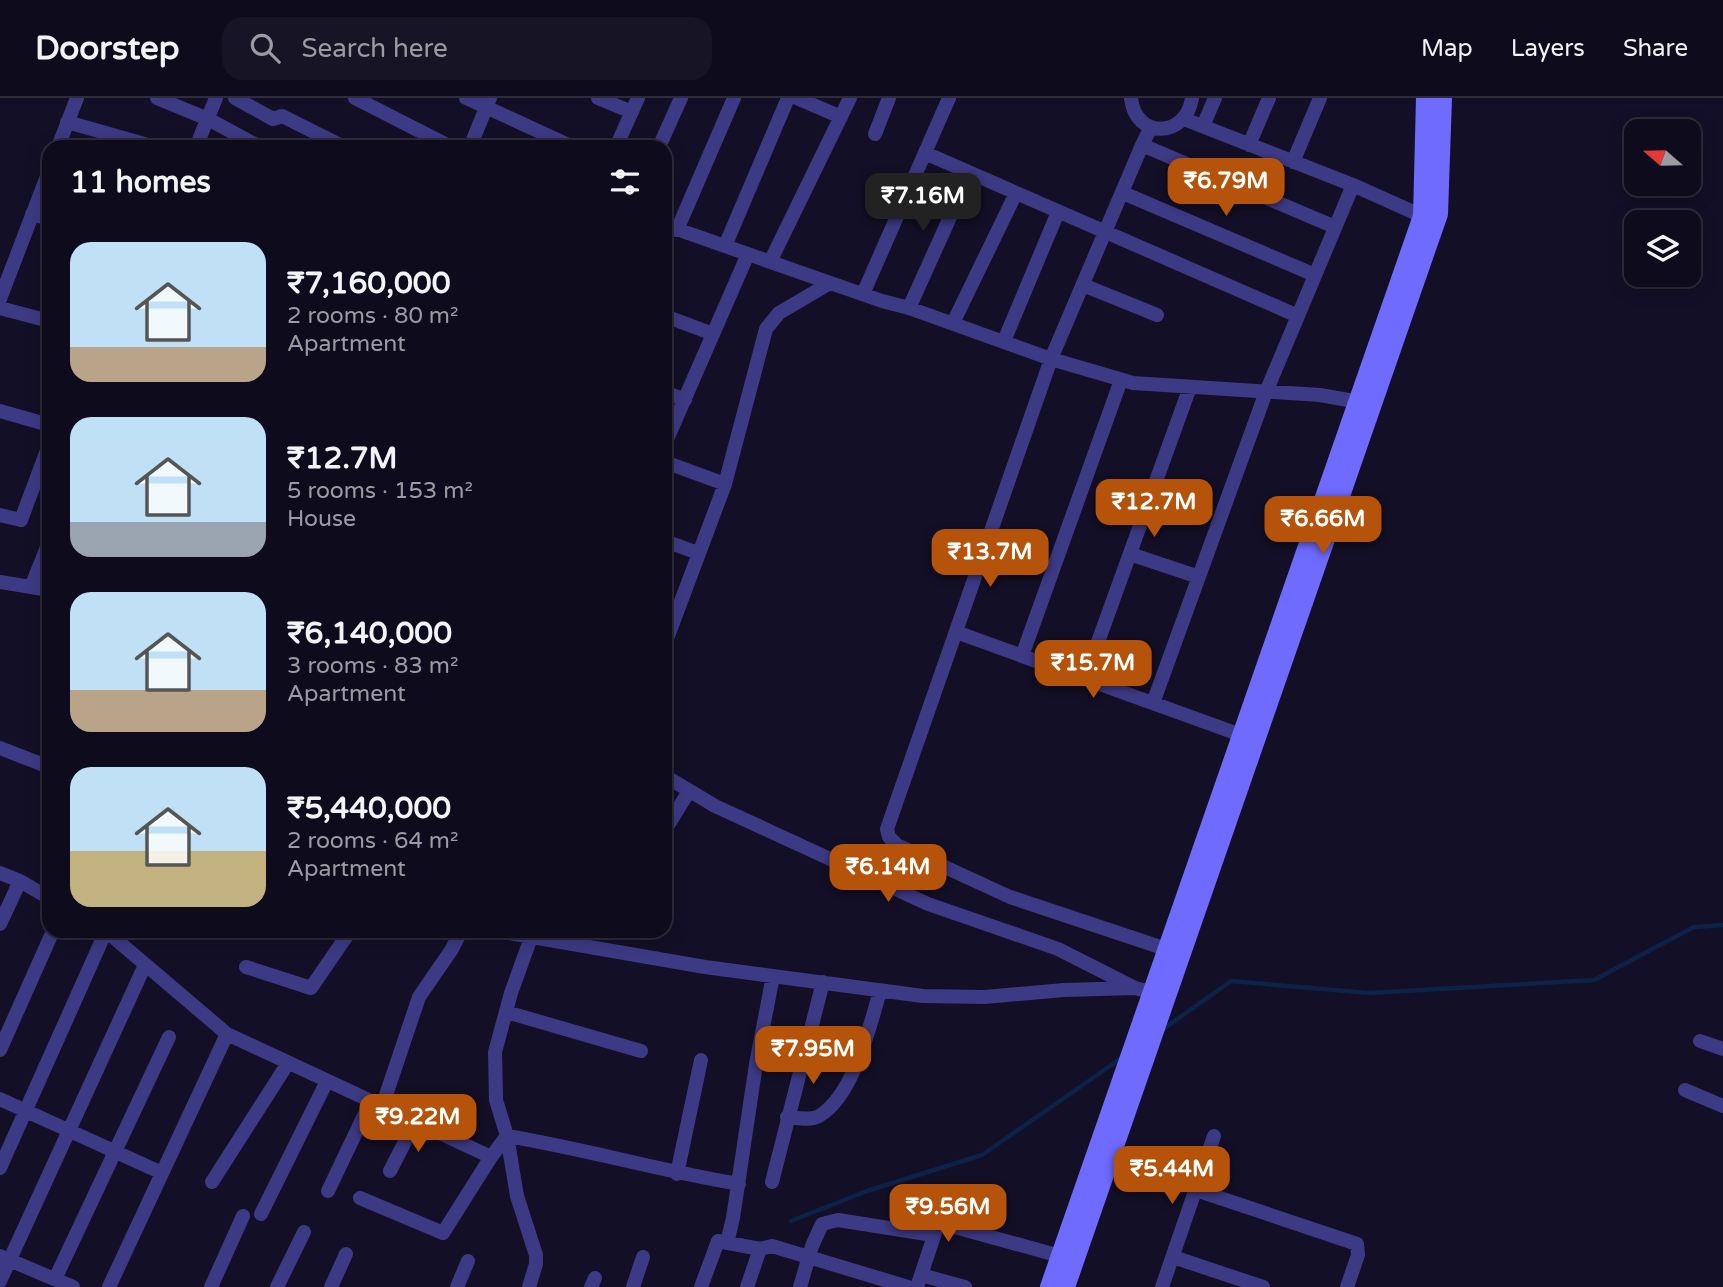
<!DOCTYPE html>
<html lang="en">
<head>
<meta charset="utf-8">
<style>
	:root { --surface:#0e0b1c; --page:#171425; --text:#f1f3f6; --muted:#9b9ba3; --line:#2e2b3b; --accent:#b45309 }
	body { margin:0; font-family:"Varela Round",sans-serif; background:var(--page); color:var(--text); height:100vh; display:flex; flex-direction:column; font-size:26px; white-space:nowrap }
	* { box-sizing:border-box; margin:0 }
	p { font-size:23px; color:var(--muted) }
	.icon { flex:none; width:38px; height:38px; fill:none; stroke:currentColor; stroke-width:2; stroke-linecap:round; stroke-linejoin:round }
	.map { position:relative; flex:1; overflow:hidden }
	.drawer { position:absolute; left:42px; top:42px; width:630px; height:798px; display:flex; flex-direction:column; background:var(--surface); border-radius:21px; box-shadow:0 4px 18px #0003,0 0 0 2px var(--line) }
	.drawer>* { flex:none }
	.needle { width:46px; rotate:290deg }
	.buttons { position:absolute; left:1624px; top:21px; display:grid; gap:14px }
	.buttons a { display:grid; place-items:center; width:77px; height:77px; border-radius:14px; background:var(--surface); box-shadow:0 4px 18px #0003,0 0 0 2px var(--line); font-size:35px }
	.price { position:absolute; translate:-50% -60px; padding:0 16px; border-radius:14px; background:var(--accent); color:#fff; font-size:23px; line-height:46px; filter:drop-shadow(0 2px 4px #0008) }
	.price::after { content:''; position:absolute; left:50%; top:42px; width:21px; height:16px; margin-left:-10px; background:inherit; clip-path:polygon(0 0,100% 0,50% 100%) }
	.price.active { background:#222; color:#fff }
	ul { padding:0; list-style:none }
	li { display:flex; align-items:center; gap:21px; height:175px; padding:0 28px }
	li span { display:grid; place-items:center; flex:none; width:196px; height:140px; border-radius:21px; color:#555 }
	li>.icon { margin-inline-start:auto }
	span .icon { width:84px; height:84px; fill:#fffc; stroke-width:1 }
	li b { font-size:30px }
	h2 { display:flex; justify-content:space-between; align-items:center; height:84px; padding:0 28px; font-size:30px }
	header { display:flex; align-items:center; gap:42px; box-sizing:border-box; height:98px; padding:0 35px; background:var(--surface); border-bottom:2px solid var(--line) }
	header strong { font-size:33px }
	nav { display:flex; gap:38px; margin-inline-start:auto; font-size:24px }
	.search { width:490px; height:63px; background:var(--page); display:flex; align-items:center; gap:18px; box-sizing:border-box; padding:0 24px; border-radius:21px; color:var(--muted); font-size:26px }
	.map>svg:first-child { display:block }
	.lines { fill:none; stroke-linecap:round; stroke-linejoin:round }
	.stream { stroke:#0c2248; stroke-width:4.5 }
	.street { stroke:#3d3a85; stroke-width:14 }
	.secondary { stroke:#6f6bff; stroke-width:18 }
</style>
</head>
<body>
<header>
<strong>Doorstep</strong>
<div class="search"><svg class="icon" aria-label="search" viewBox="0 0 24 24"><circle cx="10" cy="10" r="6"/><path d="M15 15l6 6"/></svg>Search here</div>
<nav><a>Map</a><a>Layers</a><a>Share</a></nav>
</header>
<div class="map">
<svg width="1723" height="1189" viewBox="0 0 1723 1189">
	<rect width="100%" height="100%" fill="#130f26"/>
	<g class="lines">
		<path class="stream" d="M1162 932 1231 883 1369 895 1594 882 1694 829 1723 827
			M791 1123 867 1093 982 1057 1123 959"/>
		<path class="street" d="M157 0 208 21 260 49
			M235 0 273 21 282 18 344 49
			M355 0 451 49
			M466 0 573 49
			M598 0 632 14
			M797 0 841 19
			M1131 0C1135 41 1186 41 1192 0
			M1184 21 1353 87 1422 118
			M67 24 155 49
			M1203 28 1215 0
			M1151 29 1142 47 1051 261 887 731 889 739 897 747 1010 799 1166 851
			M875 36 889 0
			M1142 47 1335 129
			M1249 47 1269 0
			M58 49 77 0
			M196 49 216 0
			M470 49 490 0
			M616 49 638 0
			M659 49 681 0
			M925 55 1298 218
			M1293 64 1320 0
			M1123 95 1315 177
			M32 116 49 121
			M665 127 882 203 909 210 1051 261 1133 285 1320 297 1365 305
			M677 132 734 0
			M725 148 788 0
			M770 164 850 0
			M1083 187 1157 217
			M863 196 949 0
			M0 201 49 73
			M0 210 49 223
			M909 210 970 75
			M665 218 713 236
			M953 225 1016 95
			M1004 243 1058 114
			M665 294 685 302
			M0 313 49 327
			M665 346 748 156
			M665 364 725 386 665 546
			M725 386 766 231 779 215 830 185
			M0 417 21 422 49 347
			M665 443 698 455
			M1130 456 1199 479
			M0 484 49 492
			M31 489 49 444
			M956 534 1241 637
			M1022 558 1121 282
			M1085 580 1190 289
			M1153 605 1266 294 1353 87
			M0 650 49 669
			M665 678 715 708 928 806 1058 851 1135 890
			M665 732 689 693
			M0 775 20 783 49 800
			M0 826 20 783
			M106 833 227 936 491 1059
			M497 833 705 869 923 898 985 899 1064 892 1135 890 1162 897
			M246 869 311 890 350 833
			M506 914 641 953
			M1700 943 1723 951
			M0 952 53 833
			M1685 992 1723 1008
			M0 1001 162 1075
			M382 1009 419 899 452 851 461 833
			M787 1019C798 1020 810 1023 819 1018 853 999 870 928 880 893
			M0 1070 106 833
			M390 1073 415 1024
			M677 1076 701 962
			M212 1084 288 965
			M772 1084 823 884
			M1196 1092 1357 1146 1358 1157 1347 1189
			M328 1093 371 1003
			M360 1100 443 1135 491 1059 507 1038C585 1051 661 1073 739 1086
			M261 1116 327 983
			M937 1124 1060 1158
			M727 1145 733 1120 756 966 773 878
			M0 1158 73 1189
			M1173 1159 1263 1189
			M921 1177 965 1189
			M55 1181 169 939
			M0 1183 145 867
			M109 1189 227 936
			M211 1189 243 1118
			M277 1189 304 1134
			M331 1189 346 1156
			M457 1189 468 1163
			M529 1189 536 1166V1157L517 1098 507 1038 496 1002 495 954 511 895 533 834
			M591 1189 595 1180
			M633 1189 643 1159
			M701 1189 718 1143 760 1151 772 1148 908 1189
			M747 1189 760 1151
			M800 1189 812 1148 822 1126 838 1122 933 1137
			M917 1189 949 1093
			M1162 1189 1214 1038"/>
		<path class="secondary" d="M1049 1189 1422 118 1425 0
			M1066 1189 1439 116 1443 0"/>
	</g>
</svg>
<div class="buttons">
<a><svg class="needle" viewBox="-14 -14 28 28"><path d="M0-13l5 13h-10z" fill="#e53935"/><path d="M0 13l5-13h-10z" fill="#9b9ba3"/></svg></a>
<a><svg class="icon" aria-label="layers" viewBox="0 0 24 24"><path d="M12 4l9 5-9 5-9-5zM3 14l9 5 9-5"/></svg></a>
</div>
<b class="price" style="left:1226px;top:120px">₹6.79M</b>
<b class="price active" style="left:923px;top:135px">₹7.16M</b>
<b class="price" style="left:1154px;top:441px">₹12.7M</b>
<b class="price" style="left:1323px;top:458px">₹6.66M</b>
<b class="price" style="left:990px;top:491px">₹13.7M</b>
<b class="price" style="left:1093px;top:602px">₹15.7M</b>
<b class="price" style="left:888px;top:806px">₹6.14M</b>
<b class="price" style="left:813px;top:988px">₹7.95M</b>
<b class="price" style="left:418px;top:1056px">₹9.22M</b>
<b class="price" style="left:1172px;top:1108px">₹5.44M</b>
<b class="price" style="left:948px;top:1146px">₹9.56M</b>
<section class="drawer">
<h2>11 homes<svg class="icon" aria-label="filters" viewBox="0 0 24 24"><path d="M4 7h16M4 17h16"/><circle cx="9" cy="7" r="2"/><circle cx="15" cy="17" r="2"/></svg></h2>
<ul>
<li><span style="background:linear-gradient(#bfe0f5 75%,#b9a48a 0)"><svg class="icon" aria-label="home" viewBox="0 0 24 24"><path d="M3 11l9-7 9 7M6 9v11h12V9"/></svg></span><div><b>₹7,160,000</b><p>2 rooms · 80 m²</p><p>Apartment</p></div></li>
<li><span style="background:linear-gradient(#bfe0f5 75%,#9aa5b1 0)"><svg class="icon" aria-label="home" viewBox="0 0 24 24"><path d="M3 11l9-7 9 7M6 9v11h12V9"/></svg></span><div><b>₹12.7M</b><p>5 rooms · 153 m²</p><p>House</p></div></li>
<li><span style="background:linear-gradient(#bfe0f5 70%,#b9a48a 0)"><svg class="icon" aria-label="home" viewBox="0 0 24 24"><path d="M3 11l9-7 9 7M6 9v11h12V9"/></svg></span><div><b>₹6,140,000</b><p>3 rooms · 83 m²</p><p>Apartment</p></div></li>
<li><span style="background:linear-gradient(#bfe0f5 60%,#c2b280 0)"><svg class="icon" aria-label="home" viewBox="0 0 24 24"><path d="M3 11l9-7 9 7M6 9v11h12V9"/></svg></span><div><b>₹5,440,000</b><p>2 rooms · 64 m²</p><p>Apartment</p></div></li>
</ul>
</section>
</div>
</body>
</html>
